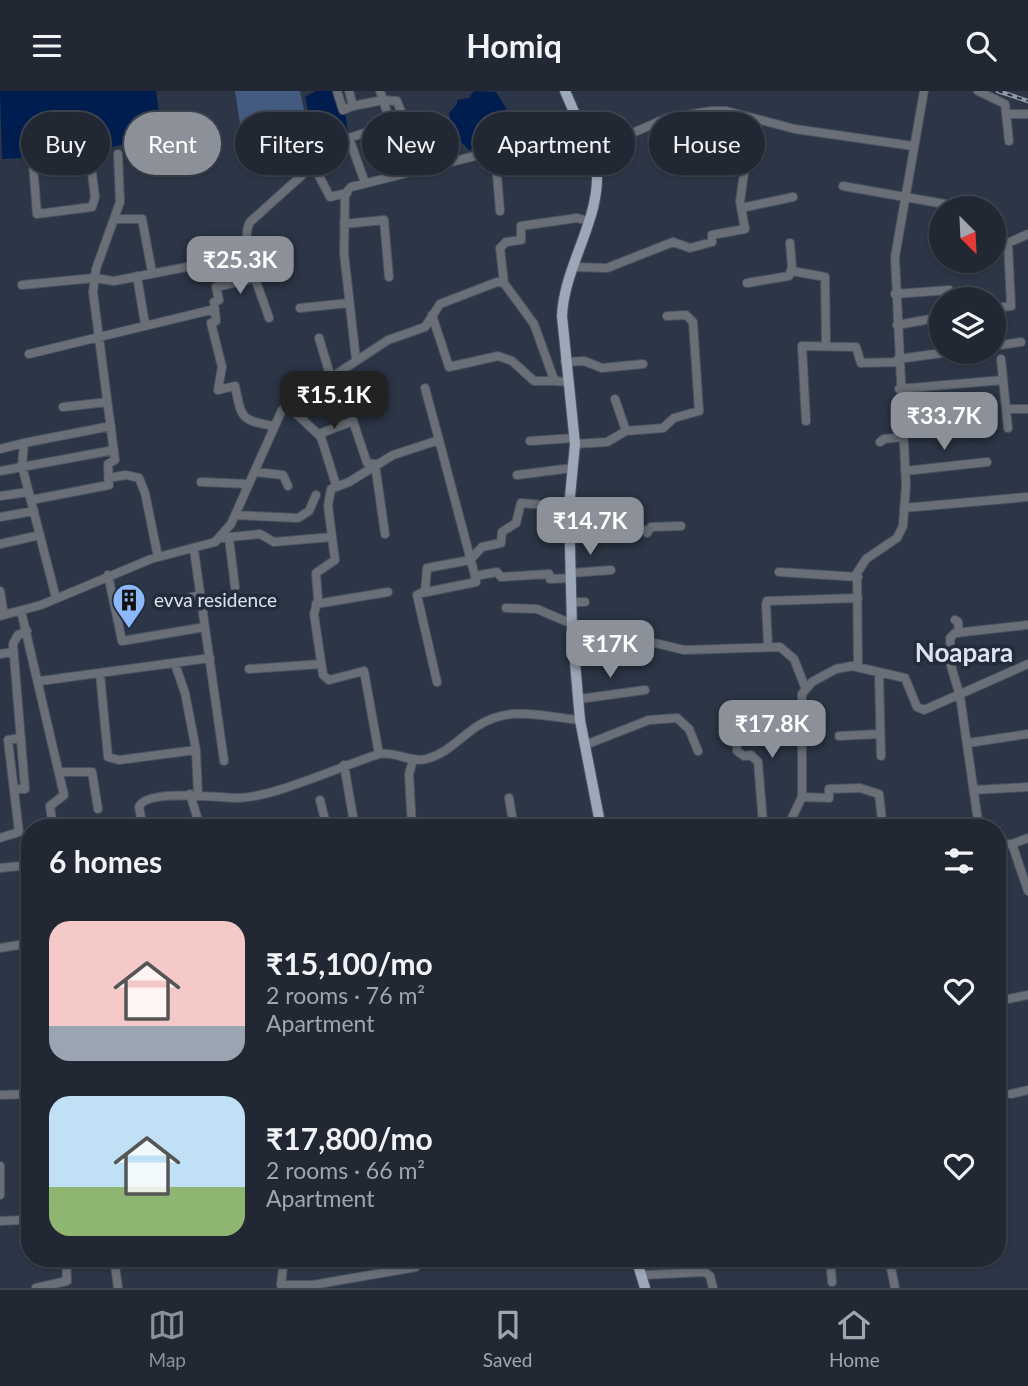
<!DOCTYPE html>
<html lang="en">
<head>
<meta charset="utf-8">
<style>
	:root { --surface:#212834; --page:#29303c; --text:#f1f3f6; --muted:#a2a6ac; --line:#3e444f; --accent:#8c9099 }
	body { margin:0; font-family:Lato,sans-serif; background:var(--page); color:var(--text); height:100vh; display:flex; flex-direction:column; font-size:26px; white-space:nowrap }
	* { box-sizing:border-box; margin:0 }
	p { font-size:23px; color:var(--muted) }
	.icon { flex:none; width:38px; height:38px; fill:none; stroke:currentColor; stroke-width:2; stroke-linecap:round; stroke-linejoin:round }
	.map { position:relative; flex:1; overflow:hidden }
	.details { position:absolute; left:21px; top:728px; width:985px; height:448px; display:flex; flex-direction:column; background:var(--surface); border-radius:28px; box-shadow:0 2px 5px #0004,0 0 0 2px var(--line) }
	.details>* { flex:none }
	.hud { position:absolute; left:21px; top:21px; width:987px; height:63px; display:flex; gap:14px }
	.needle { width:46px; rotate:156deg }
	.fabs { position:absolute; left:929px; top:105px; display:grid; gap:14px }
	.fabs a { display:grid; place-items:center; width:77px; height:77px; border-radius:50%; background:var(--surface); box-shadow:0 2px 5px #0004,0 0 0 2px var(--line); font-size:35px }
	.price { position:absolute; translate:-50% -60px; padding:0 16px; border-radius:14px; background:var(--accent); color:#fff; font-size:23px; line-height:46px; filter:drop-shadow(0 2px 4px #0008) }
	.price::after { content:''; position:absolute; left:50%; top:42px; width:21px; height:16px; margin-left:-10px; background:inherit; clip-path:polygon(0 0,100% 0,50% 100%) }
	.price.selected { background:#222; color:#fff }
	ul { padding:0; list-style:none }
	li { display:flex; align-items:center; gap:21px; height:175px; padding:0 28px }
	li span { display:grid; place-items:center; flex:none; width:196px; height:140px; border-radius:21px; color:#555 }
	li>.icon { margin-inline-start:auto }
	span .icon { width:84px; height:84px; fill:#fffc; stroke-width:1 }
	li b { font-size:30px }
	h2 { display:flex; justify-content:space-between; align-items:center; height:84px; padding:0 28px; font-size:30px }
	.tag { padding:0 24px; border-radius:32px; background:var(--surface); box-shadow:0 2px 5px #0004,0 0 0 2px var(--line); font-size:24px; line-height:63px }
	.tag.selected { background:var(--accent); color:#fff }
	header { display:flex; justify-content:space-between; align-items:center; height:91px; padding:0 28px; background:var(--surface); font-size:32px; font-weight:700 }
	.dock { display:flex; justify-content:space-around; align-items:center; height:98px; border-top:2px solid var(--line); background:var(--surface); font-size:19px; color:var(--muted) }
	.dock a { display:grid; justify-items:center; gap:4px }
	.dock .selected { color:var(--accent) }
	.map>svg:first-child { display:block }
	.green { fill:#435b81 }
	.water { fill:#001d4f }
	.lines { fill:none; stroke-linecap:round; stroke-linejoin:round }
	.minor-casing { stroke:#485261; stroke-width:10 }
	.major-casing { stroke:#485261; stroke-width:12 }
	.minor { stroke:#6a6f77; stroke-width:8 }
	.major { stroke:#9ca7b7; stroke-width:10 }
	.rail-casing { stroke:#9199a6; stroke-width:4.5 }
	.rail { stroke:#222c3b; stroke-width:2; stroke-dasharray:5; stroke-linecap:butt }
	.labels { text-anchor:middle; stroke-width:7; stroke-linejoin:round; paint-order:stroke }
	.poi-label { font-size:19px; fill:#dde3ee; stroke:#222c3b; text-anchor:start }
	.district-label { font-size:26px; font-weight:bold; fill:#dde3ee; stroke:#222c3b }
</style>
</head>
<body>
<header><svg class="icon" aria-label="menu" viewBox="0 0 24 24"><path d="M4 6h16M4 12h16M4 18h16"/></svg>Homiq<svg class="icon" aria-label="search" viewBox="0 0 24 24"><circle cx="10" cy="10" r="6"/><path d="M15 15l6 6"/></svg></header>
<div class="map">
<svg width="1028" height="1197" viewBox="0 0 1028 1197">
	<rect width="100%" height="100%" fill="#2c3646"/>
	<path class="green" d="M235 0H300L312 59 246 73Z"/>
	<path class="water" d="M0 0H156L161 35C154 58 28 67 2 68Z
		M316 0H337L344 11 348 44 321 54 311 33 305 6Z
		M474 0 496 1 506 17 511 40 506 49 495 57 492 54 469 59 453 43 449 22 457 13V9L469 7Z"/>
	<g class="lines">
		<defs>
			<path id="minor" d="M337 0 343 19 353 15
				M349 0 353 15 383 9 397 10 407 36
				M978 0 1005 13 1009 50
				M1007 23H1028
				M706 51 744 48
				M495 60 500 120
				M591 60 667 27 712 20H726L795 38 913 55
				M33 73 37 123 92 116 95 106 90 66
				M365 92 349 47 391 33 380 0
				M843 95 967 117
				M741 117 793 106
				M114 128H142L152 181
				M344 133 384 129 389 186
				M574 176 607 177 673 151 690 157 712 151V144L745 138 740 111 746 67 741 25
				M792 180 825 186 826 254
				M137 185 145 233
				M256 187 216 196 219 209 214 211 216 230 211 232 222 276 218 299 235 295C242 328 240 329 274 335
				M504 192 500 157 506 151 521 149V135L577 127 588 130
				M747 192 789 185 792 176 790 152
				M22 194 94 187 114 190 249 164
				M895 203 949 199 951 208
				M300 217 349 212
				M994 217 1011 215 1008 152 1028 143
				M432 224 449 276 498 265 512 270 534 290H556
				M269 227C262 204 238 153 250 131L310 77 316 79 330 106 347 102
				M897 234 942 226
				M319 247 331 287
				M994 255 1021 251
				M29 263 215 218
				M898 268 950 261
				M1001 268 1006 318H1028
				M356 269 344 162 345 103 351 96 499 59 536 36 574 24
				M565 271 584 270 602 277 643 273
				M899 298 1003 289
				M615 308 626 340
				M287 314 321 346 336 394
				M63 316 107 311
				M1006 318 1008 337
				M806 330 802 255 856 256 861 272 898 271
				M319 343 353 330 367 372 375 373 385 443
				M439 349 475 485
				M530 350 574 347
				M880 351 884 348 903 346
				M575 353 607 351 626 340 663 337 674 327 699 320 693 231 686 224 667 225
				M0 358 24 352
				M0 380 114 359
				M905 380 987 371
				M255 381 283 384 288 395
				M517 384 572 377
				M108 387 126 384 139 387 145 402 158 466
				M201 391 249 393
				M0 405 28 401
				M31 409 109 394 108 373 115 369 93 201 96 178 120 111 118 63
				M904 417 1028 406
				M235 424 298 427 309 420 316 404
				M0 426 34 420
				M569 428 600 422 605 438 610 440 646 439 647 442 651 436 681 435
				M220 447 260 443 274 451 332 446
				M229 447 235 496
				M0 453 40 444
				M194 459 224 670
				M779 481 858 486
				M571 482 611 479
				M108 484 122 550 205 536
				M0 500 4 524
				M422 502 476 491 475 485 497 481 501 486 549 483 550 488 571 487
				M56 507 22 375 24 352 111 335
				M767 510 858 507
				M572 511H585
				M316 513 388 501
				M766 513 768 554
				M158 514 200 504
				M506 517 537 518 572 533
				M21 520 64 704 50 715 53 737
				M0 525 41 514 151 468 215 451 231 433 282 319 388 249 425 236 440 213 497 191 504 192 534 233 553 286 556 290 567 291
				M955 529 958 531 959 542
				M573 549H611L635 555 655 552 684 559 780 556 794 568 805 596
				M0 563 13 561
				M175 573 185 602 196 659
				M858 576 857 482 866 468 897 447 903 435 906 394 895 166 924 0
				M249 578 321 573
				M100 583 108 666 119 669 196 659 198 704
				M879 583 881 665
				M40 590 210 567
				M437 591 417 504 425 500 427 477 470 469 482 456 501 452 502 441 516 432 521 412 569 416
				M579 608 645 599
				M736 624 737 660 744 665 751 664 758 671 763 732 780 737
				M839 645 879 643
				M968 652 1028 643
				M585 654 649 629 677 627 689 638 698 660
				M379 663 364 580 329 589 323 584 314 523 318 508 316 482 335 469 328 415 331 398 349 391 393 364 439 349 425 297
				M344 674 355 737
				M60 681H92L98 718
				M15 698H25L13 553 18 544 27 540
				M974 699 1028 696
				M802 706 829 707V698L860 697 879 703 883 737
				M509 707 514 737
				M320 709 327 737
				M143 737 139 716C146 697 220 707 238 707 275 706 341 675 379 663 396 660 409 672 426 668 446 663 460 647 476 636 511 613 542 626 580 629
				M181 737 191 735 198 729 190 703
				M412 737 409 683 413 669
				M787 737 802 706V603L812 591 836 578 852 575 905 587 917 616 924 619 1028 573
				M979 737 960 605 951 575 950 547 955 542 1027 534
				M0 747 19 741 8 649 21 647
				M998 753H1012L1028 800
				M1012 753 1028 747
				M0 777 30 774
				M0 857 30 852
				M998 910 1028 904
				M1011 1003 1028 999
				M0 1004 30 1003
				M0 1075V1104
				M0 1130 23 1129 30 1137
				M114 1167 118 1197
				M284 1167 281 1194H313L314 1197
				M830 1167 832 1191
				M889 1167 895 1197
				M642 1184 705 1181 710 1185 713 1197
				M313 1194 416 1176
				M36 1197 67 1190 66 1167"/>
			<path id="major" d="M565 0 596 72C604 125 564 173 562 225L575 353 569 416 572 537 580 629 601 737
				M636 1167 645 1197"/>
		</defs>
		<use href="#minor" class="minor-casing"/>
		<use href="#major" class="major-casing"/>
		<use href="#minor" class="minor"/>
		<use href="#major" class="major"/>
		<defs>
			<path id="rail" d="M998 0 1028 10"/>
		</defs>
		<use href="#rail" class="rail-casing"/>
		<use href="#rail" class="rail"/>
	</g>
	<defs>
		<symbol id="building-pin" viewBox="-11 -11 22 30"><path d="M0 17L-7.5 6A9.5 9.5 0 1 1 7.5 6Z" fill="#8db9fc" stroke="#222c3b"/><path d="M-4-6H4V6H1V3H-1V6H-4ZM-2.5-4.3h1.7v1.8h-1.7ZM.8-4.3h1.7v1.8H.8ZM-2.5-1h1.7V.8h-1.7ZM.8-1h1.7V.8H.8Z" fill="#111"/></symbol>
	</defs>
	<g fill-rule="evenodd">
		<use href="#building-pin" x="110" y="490" width="38" height="52"/>
	</g>
	<g class="labels">
		<g class="poi-label">
			<text x="154" y="516">evva residence</text>
		</g>
		<g class="district-label">
			<text x="964" y="571">Noapara</text>
		</g>
	</g>
</svg>
<div class="fabs">
<a><svg class="needle" viewBox="-14 -14 28 28"><path d="M0-13l5 13h-10z" fill="#e53935"/><path d="M0 13l5-13h-10z" fill="#a2a6ac"/></svg></a>
<a><svg class="icon" aria-label="layers" viewBox="0 0 24 24"><path d="M12 4l9 5-9 5-9-5zM3 14l9 5 9-5"/></svg></a>
</div>
<b class="price" style="left:240px;top:205px">₹25.3K</b>
<b class="price selected" style="left:334px;top:340px">₹15.1K</b>
<b class="price" style="left:944px;top:361px">₹33.7K</b>
<b class="price" style="left:590px;top:466px">₹14.7K</b>
<b class="price" style="left:610px;top:589px">₹17K</b>
<b class="price" style="left:772px;top:669px">₹17.8K</b>
<div class="hud">
<a class="tag">Buy</a>
<a class="tag selected">Rent</a>
<a class="tag">Filters</a>
<a class="tag">New</a>
<a class="tag">Apartment</a>
<a class="tag">House</a>
</div>
<section class="details">
<h2>6 homes<svg class="icon" aria-label="filters" viewBox="0 0 24 24"><path d="M4 7h16M4 17h16"/><circle cx="9" cy="7" r="2"/><circle cx="15" cy="17" r="2"/></svg></h2>
<ul>
<li><span style="background:linear-gradient(#f6c9c9 75%,#9aa5b1 0)"><svg class="icon" aria-label="home" viewBox="0 0 24 24"><path d="M3 11l9-7 9 7M6 9v11h12V9"/></svg></span><div><b>₹15,100/mo</b><p>2 rooms · 76 m²</p><p>Apartment</p></div><svg class="icon" aria-label="heart" viewBox="0 0 24 24"><path d="M12 20l-8-8c-3-5 5-10 8-4 3-6 11-1 8 4z"/></svg></li>
<li><span style="background:linear-gradient(#bfe0f5 65%,#8fb573 0)"><svg class="icon" aria-label="home" viewBox="0 0 24 24"><path d="M3 11l9-7 9 7M6 9v11h12V9"/></svg></span><div><b>₹17,800/mo</b><p>2 rooms · 66 m²</p><p>Apartment</p></div><svg class="icon" aria-label="heart" viewBox="0 0 24 24"><path d="M12 20l-8-8c-3-5 5-10 8-4 3-6 11-1 8 4z"/></svg></li>
</ul>
</section>
</div>
<nav class="dock">
<a class="selected"><svg class="icon" aria-label="map" viewBox="0 0 24 24"><path d="M3 6l6-2 6 2 6-2v14l-6 2-6-2-6 2zM9 4v14M15 6v14"/></svg>Map</a>
<a><svg class="icon" aria-label="saved" viewBox="0 0 24 24"><path d="M7 4h10v16l-5-4-5 4z"/></svg>Saved</a>
<a><svg class="icon" aria-label="home" viewBox="0 0 24 24"><path d="M3 11l9-7 9 7M6 9v11h12V9"/></svg>Home</a>
</nav>
</body>
</html>
